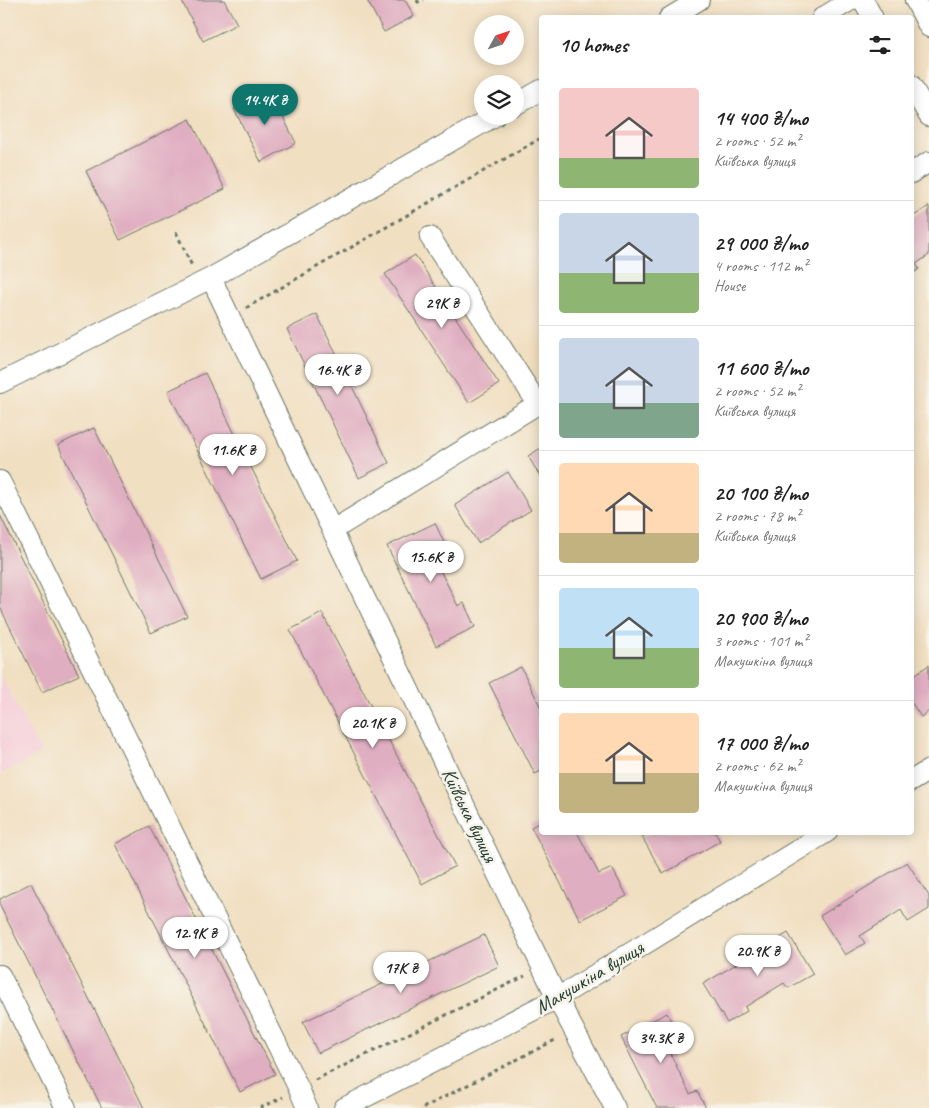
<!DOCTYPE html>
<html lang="en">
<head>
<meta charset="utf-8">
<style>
	:root { --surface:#fff; --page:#f2f2f2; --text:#222; --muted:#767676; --line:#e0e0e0; --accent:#0f766e }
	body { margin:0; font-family:Caveat,sans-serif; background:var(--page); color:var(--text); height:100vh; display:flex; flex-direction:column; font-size:19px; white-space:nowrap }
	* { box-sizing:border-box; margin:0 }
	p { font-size:16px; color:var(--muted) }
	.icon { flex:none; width:28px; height:28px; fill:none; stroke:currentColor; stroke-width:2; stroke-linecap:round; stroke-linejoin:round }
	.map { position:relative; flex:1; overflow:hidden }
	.panel { position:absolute; left:539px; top:15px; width:375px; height:820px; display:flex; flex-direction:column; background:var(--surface); border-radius:5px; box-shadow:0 2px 12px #0003 }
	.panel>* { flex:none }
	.needle { width:32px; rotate:50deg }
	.controls { position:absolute; left:474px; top:15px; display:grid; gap:10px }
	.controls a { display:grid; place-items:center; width:50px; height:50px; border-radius:50%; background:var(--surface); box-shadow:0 2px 12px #0003; font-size:25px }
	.price { position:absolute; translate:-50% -42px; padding:0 11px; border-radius:18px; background:#fff; color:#222; font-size:16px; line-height:32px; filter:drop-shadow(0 1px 2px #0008) }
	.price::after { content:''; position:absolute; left:50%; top:30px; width:15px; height:11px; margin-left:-8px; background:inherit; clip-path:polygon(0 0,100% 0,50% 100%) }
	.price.on { background:var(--accent); color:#fff }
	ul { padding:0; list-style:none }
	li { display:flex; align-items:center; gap:15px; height:125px; padding:0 20px }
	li+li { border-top:1px solid var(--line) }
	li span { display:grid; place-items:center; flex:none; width:140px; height:100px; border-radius:5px; color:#555 }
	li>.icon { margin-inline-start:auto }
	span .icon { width:60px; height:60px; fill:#fffc; stroke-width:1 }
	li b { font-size:21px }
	h2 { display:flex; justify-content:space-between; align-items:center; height:60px; padding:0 20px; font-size:21px }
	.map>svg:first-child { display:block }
	.built { fill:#f5cfda }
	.building { fill:#e0aec1 }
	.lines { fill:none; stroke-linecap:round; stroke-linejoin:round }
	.minor-casing { stroke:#687665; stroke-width:22 }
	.path { stroke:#687665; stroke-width:3; stroke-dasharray:4 4; stroke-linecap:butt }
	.minor { stroke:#fff; stroke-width:20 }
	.labels { text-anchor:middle; stroke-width:5; stroke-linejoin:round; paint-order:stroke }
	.street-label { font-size:20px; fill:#1f3d34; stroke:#f7f3e8 }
</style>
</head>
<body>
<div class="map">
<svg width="929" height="1108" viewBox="0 0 929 1108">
	<rect width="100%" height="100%" fill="#f7f3e8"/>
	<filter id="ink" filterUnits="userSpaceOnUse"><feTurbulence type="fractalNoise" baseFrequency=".02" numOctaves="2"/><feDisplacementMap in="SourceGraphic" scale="10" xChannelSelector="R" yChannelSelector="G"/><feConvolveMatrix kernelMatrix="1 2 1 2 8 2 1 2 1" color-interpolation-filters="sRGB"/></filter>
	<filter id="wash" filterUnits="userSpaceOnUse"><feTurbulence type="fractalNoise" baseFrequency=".0096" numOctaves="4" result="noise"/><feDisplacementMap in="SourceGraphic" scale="20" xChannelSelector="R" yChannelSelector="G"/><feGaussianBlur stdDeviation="1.12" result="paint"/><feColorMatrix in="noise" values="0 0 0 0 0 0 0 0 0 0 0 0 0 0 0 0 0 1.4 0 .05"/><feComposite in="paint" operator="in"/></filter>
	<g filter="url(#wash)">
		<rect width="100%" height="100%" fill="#f1dfc1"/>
		<path class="built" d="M0 675 41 753 0 774Z"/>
		<g id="blocks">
			<path class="building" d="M181 0H224L237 24 203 41Z
				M367 0H405L414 16 384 32Z
				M270 91 296 143 261 162 234 109Z
				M190 119 225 189 120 240 86 171Z
				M929 206V255L916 264 919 269 911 275V218Z
				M415 255 499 384 469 403 385 274Z
				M317 314 389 463 359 478 287 329Z
				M205 373 297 561 261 579 168 391Z
				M94 428 187 616 151 633 58 445Z
				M541 448V478L528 456Z
				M508 472 531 510 478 543 455 505Z
				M0 515 79 675 42 692 0 607Z
				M435 523 452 560 438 566 458 606 464 603 475 627 436 646 387 546Z
				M322 613 455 866 422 884 290 630Z
				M929 665V711L921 717 911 702V677Z
				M521 667 541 708V771L535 774 489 683Z
				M541 822V832H577L599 874 612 868 627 896 580 920 531 827Z
				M149 826 275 1074 240 1092 115 844Z
				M651 832H715L720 841 663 874 642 837Z
				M907 862 929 896V909L908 922 901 910 860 936 865 943 845 955 820 916Z
				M31 883 144 1108H102L0 906V899Z
				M788 933 813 974 788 988 784 983 745 1007 747 1011 727 1023 703 984Z
				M484 935 499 966 318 1053 303 1022Z
				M667 1013 683 1044 669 1051 690 1094 697 1091 706 1108H657L621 1037Z"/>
		</g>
	</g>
	<g filter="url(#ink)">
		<use href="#blocks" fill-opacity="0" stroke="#687665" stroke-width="1"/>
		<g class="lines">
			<defs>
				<path id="minor" d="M863 0 873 18
					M915 0 929 27
					M669 18 699 0
					M822 18 851 0
					M911 85 929 116
					M515 105 541 90
					M911 173 929 162
					M430 237 538 404
					M211 278 557 998 615 1108
					M0 383 211 278 495 116
					M0 481 299 1089 307 1108
					M333 530 541 402
					M911 781 929 770
					M0 975 66 1108
					M344 1108 557 998 827 832"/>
			</defs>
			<use href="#minor" class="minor-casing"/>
			<path class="path" d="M417 0 418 2 424 0
				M176 232 192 266
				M246 308 541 138
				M315 1080 525 976
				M260 1108 283 1097
				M423 1108 557 1039"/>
			<use href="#minor" class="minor"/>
		</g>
	</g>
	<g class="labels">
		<g class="street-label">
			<text transform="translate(470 815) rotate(64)" y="7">Київська вулиця</text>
			<text transform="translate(589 977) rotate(-31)" y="7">Макушкіна вулиця</text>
		</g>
	</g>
</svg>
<div class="controls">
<a><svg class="needle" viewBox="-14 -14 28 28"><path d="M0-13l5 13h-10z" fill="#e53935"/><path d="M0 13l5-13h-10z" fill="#767676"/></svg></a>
<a><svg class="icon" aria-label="layers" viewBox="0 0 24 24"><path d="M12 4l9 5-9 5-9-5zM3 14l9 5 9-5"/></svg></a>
</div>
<b class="price on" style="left:265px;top:126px">14.4K ₴</b>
<b class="price" style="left:442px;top:329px">29K ₴</b>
<b class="price" style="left:338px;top:396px">16.4K ₴</b>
<b class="price" style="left:233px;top:476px">11.6K ₴</b>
<b class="price" style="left:431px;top:583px">15.6K ₴</b>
<b class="price" style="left:373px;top:749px">20.1K ₴</b>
<b class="price" style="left:195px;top:959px">12.9K ₴</b>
<b class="price" style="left:758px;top:977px">20.9K ₴</b>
<b class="price" style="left:401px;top:994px">17K ₴</b>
<b class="price" style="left:661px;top:1064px">34.3K ₴</b>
<section class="panel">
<h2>10 homes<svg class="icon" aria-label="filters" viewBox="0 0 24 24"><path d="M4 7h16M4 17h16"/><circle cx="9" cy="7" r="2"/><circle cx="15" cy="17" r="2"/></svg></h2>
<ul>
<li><span style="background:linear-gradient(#f6c9c9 70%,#8fb573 0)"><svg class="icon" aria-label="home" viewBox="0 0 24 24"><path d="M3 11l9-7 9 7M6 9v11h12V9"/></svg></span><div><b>14 400 ₴/mo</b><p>2 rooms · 52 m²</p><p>Київська вулиця</p></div></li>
<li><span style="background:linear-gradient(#c9d6e8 60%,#8fb573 0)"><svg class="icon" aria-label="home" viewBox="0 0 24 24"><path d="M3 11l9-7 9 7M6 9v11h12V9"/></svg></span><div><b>29 000 ₴/mo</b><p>4 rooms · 112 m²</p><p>House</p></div></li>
<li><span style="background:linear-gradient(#c9d6e8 65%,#7fa58c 0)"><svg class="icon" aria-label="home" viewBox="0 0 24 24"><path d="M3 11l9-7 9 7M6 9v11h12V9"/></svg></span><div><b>11 600 ₴/mo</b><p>2 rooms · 52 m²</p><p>Київська вулиця</p></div></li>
<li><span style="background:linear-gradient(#ffd9b3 70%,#c2b280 0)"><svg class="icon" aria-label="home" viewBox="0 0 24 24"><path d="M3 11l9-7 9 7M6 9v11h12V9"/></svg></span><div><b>20 100 ₴/mo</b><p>2 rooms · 78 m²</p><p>Київська вулиця</p></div></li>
<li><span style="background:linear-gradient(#bfe0f5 60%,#8fb573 0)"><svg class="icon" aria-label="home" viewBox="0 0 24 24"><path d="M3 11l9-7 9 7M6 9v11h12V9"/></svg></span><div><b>20 900 ₴/mo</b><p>3 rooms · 101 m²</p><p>Макушкіна вулиця</p></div></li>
<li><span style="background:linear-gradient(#ffd9b3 60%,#c2b280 0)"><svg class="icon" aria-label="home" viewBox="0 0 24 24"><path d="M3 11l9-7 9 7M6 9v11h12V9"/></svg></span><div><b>17 000 ₴/mo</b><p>2 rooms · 62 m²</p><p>Макушкіна вулиця</p></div></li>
</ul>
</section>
</div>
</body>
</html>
